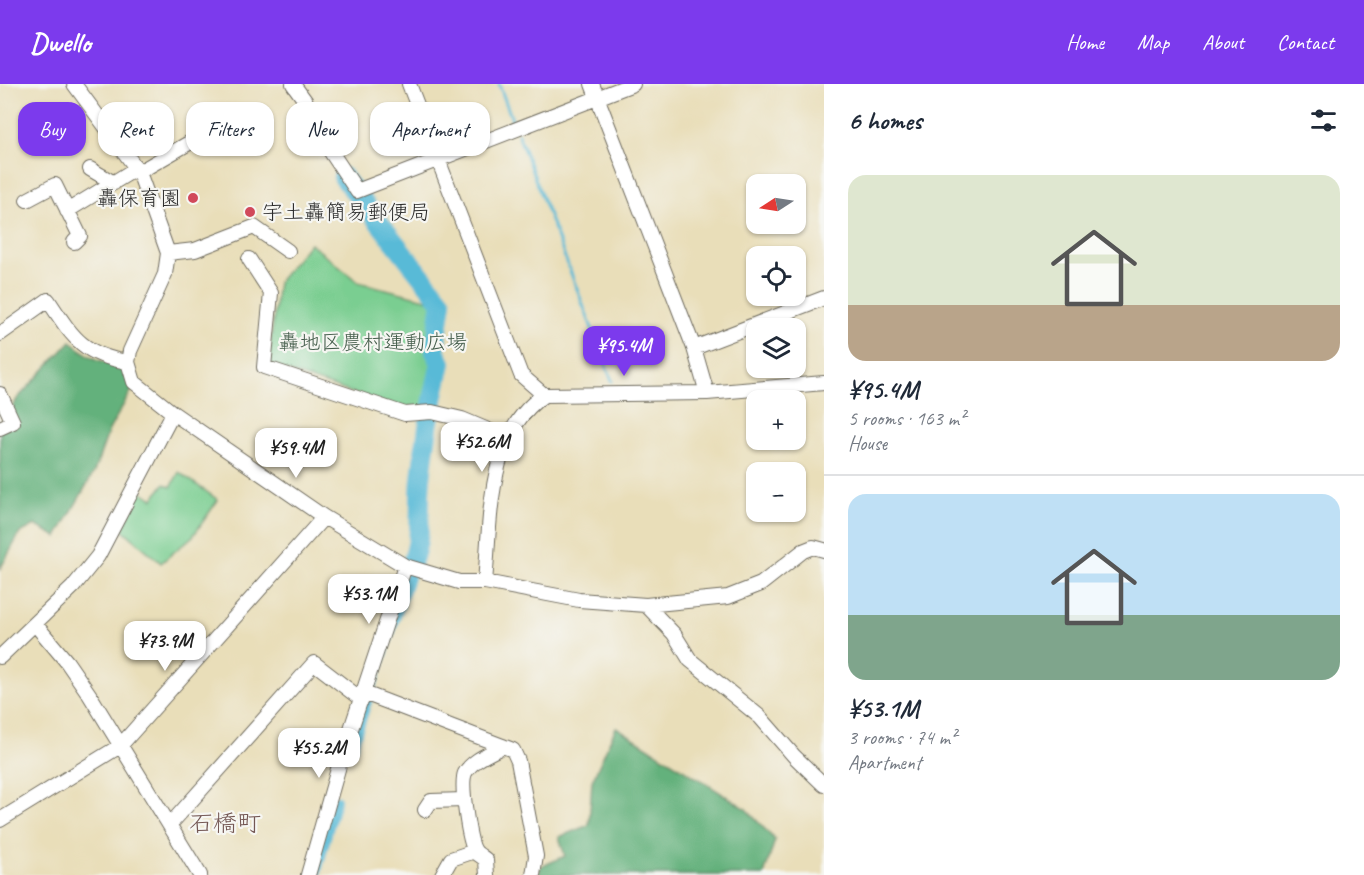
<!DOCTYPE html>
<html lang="en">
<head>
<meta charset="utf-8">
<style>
	:root { --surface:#fff; --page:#f2f2f3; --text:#1f2937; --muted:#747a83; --line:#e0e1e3; --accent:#7c3aed }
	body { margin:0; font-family:Caveat,"Klee One",sans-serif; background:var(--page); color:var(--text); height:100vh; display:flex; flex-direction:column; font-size:22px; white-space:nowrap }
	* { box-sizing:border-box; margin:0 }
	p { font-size:20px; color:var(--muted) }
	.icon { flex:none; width:33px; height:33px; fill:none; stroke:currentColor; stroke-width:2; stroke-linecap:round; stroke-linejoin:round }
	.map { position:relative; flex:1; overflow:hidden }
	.side { display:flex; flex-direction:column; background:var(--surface); width:540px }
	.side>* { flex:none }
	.guide { position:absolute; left:18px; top:18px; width:570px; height:54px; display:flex; gap:12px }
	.needle { width:39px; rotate:258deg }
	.fabs { position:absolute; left:746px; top:90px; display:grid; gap:12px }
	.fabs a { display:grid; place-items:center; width:60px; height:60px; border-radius:12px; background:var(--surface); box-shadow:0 2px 4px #0004; font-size:30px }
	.price { position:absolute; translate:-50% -51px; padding:0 14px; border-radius:12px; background:#fff; color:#222; font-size:20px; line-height:39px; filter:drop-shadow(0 2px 3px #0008) }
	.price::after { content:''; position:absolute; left:50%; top:36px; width:18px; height:14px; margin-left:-9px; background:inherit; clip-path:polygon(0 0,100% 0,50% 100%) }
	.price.current { background:var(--accent); color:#fff }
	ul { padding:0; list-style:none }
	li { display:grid; align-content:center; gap:12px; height:318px; padding:0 24px }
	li+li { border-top:2px solid var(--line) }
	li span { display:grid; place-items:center; height:186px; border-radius:18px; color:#555 }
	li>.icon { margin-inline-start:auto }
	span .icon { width:108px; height:108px; fill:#fffc; stroke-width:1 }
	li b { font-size:26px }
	h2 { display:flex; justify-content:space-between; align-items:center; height:72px; padding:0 24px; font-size:26px }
	.tag { padding:0 21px; border-radius:18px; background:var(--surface); box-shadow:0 2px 4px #0004; font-size:21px; line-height:54px }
	.tag.current { background:var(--accent); color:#fff }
	header { display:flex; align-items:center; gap:36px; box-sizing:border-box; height:84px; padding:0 30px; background:var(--accent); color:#fff }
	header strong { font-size:28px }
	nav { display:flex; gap:33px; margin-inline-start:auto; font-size:21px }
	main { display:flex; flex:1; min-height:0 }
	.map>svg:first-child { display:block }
	.green { fill:#7ace91; stroke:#527c5e; stroke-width:1.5 }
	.forest { fill:#63b17b; stroke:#476e53; stroke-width:1.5 }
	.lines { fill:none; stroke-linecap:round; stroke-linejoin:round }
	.stream { stroke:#58bad7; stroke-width:3 }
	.canal { stroke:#58bad7; stroke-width:10 }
	.river { stroke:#58bad7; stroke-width:20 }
	.minor-casing { stroke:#6e6a5d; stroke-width:16 }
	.minor { stroke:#fff; stroke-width:14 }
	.poi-dot { fill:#d1495b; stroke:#f6f6f2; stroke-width:2 }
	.labels { text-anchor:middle; stroke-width:4.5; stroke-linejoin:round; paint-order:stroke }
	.poi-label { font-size:21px; fill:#2b2b2b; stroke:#f6f6f2; text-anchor:end }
	.park-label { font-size:21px; fill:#435c4a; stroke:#f6f6f2 }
	.quarter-label { font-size:24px; fill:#735653; stroke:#f6f6f2 }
</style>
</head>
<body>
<header>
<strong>Dwello</strong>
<nav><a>Home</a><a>Map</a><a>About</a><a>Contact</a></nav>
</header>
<main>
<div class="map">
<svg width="824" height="791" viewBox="0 0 824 791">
	<rect width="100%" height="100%" fill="#f6f6f2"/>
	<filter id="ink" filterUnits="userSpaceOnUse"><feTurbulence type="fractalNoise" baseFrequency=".0167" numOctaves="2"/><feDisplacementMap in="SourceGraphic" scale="12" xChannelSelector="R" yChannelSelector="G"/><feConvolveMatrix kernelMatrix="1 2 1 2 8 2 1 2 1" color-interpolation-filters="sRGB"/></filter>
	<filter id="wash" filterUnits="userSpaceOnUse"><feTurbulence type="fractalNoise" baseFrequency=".008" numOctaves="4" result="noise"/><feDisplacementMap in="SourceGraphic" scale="24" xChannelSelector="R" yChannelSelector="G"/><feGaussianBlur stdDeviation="1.35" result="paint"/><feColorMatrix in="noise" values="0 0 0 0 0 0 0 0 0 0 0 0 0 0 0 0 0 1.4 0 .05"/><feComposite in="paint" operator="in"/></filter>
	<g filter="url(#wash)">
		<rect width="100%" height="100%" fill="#e9deb9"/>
		<path class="green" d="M310 159 358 198 438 218 430 275 438 278 427 325 407 327 268 281 278 198Z
			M179 388 218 416 193 452 161 479 122 445 141 407 153 415 164 400 171 403Z"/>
		<path class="forest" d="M71 257C88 273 100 279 123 281L132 306 109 346 94 388 57 453 35 441 20 449 0 485V348L17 315Z
			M616 643 745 724 775 756 764 791H539L540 783 565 772 559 753 589 741 592 697Z"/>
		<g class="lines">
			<path class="stream" d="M499 0 514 41
				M518 50 612 297"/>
			<path class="canal" d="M372 602 411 488
				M352 664 368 615
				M316 791 336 716"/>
			<path class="river" d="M343 93 442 218 435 267 441 279C432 317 425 355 421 395 418 422 423 452 412 478"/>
		</g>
	</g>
	<g filter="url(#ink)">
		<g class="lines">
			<defs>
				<path id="minor" d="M74 0 139 88 168 169 165 190 130 267 128 278 134 298 173 329 324 433 405 482 459 498H485L579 516 646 521 728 513 761 500 803 467 813 463 824 466
					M293 0 306 18 313 41 357 107 633 0
					M409 0 521 291 544 311
					M592 0 694 264 707 309
					M90 85 114 99
					M139 88 201 52
					M27 116 55 101 80 152 74 158
					M67 127 137 84
					M168 169 195 166 254 143 288 167
					M249 175 271 209 264 283 405 330 432 328 462 335 507 354
					M0 250 48 216C72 252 82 271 128 278
					M694 264 824 214
					M0 310 13 338 0 344
					M485 498C491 436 486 350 544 311L707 309 824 299
					M646 521 674 550 690 576 760 633 794 672 824 701
					M35 540 67 578 89 610 200 791
					M0 573 73 503 98 472 173 329
					M364 609 513 666 518 677 536 772 533 791
					M425 726 431 717 464 716
					M0 736 120 662 324 433
					M168 739 175 735 314 579 362 616
					M308 791 340 678 405 482
					M442 791 451 775 475 767
					M487 791 486 776C483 773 477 770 475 767 469 758 460 700 465 689 472 676 491 669 503 662"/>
			</defs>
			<use href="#minor" class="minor-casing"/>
			<use href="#minor" class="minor"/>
		</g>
	</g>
	<g class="poi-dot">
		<circle cx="193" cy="114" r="6"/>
		<circle cx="250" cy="128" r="6"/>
	</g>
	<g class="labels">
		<g class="poi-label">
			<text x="181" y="121">轟保育園</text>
			<text x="262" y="135" text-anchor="start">宇土轟簡易郵便局</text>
		</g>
		<g class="park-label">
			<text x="373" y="265">轟地区農村運動広場</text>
		</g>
		<g class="quarter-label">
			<text x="225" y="747">石橋町</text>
		</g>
	</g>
</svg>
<div class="fabs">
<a><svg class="needle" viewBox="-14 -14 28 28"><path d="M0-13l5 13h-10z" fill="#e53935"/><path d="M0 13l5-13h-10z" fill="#747a83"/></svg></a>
<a><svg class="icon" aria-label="locate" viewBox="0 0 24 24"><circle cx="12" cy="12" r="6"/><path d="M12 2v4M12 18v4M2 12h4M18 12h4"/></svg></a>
<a><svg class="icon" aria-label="layers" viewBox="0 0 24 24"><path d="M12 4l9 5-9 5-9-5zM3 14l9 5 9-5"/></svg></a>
<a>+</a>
<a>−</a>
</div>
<b class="price current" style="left:624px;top:293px">¥95.4M</b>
<b class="price" style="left:482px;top:389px">¥52.6M</b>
<b class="price" style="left:296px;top:395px">¥59.4M</b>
<b class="price" style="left:369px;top:541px">¥53.1M</b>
<b class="price" style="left:165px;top:588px">¥73.9M</b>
<b class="price" style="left:319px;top:695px">¥55.2M</b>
<div class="guide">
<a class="tag current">Buy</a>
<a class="tag">Rent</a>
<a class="tag">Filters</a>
<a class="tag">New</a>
<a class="tag">Apartment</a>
</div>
</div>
<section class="side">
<h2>6 homes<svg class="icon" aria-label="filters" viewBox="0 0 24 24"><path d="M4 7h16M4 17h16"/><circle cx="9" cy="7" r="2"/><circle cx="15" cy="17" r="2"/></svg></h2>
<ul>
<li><span style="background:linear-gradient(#dfe7d0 70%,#b9a48a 0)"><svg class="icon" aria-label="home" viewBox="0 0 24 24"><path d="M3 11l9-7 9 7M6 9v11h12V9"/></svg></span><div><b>¥95.4M</b><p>5 rooms · 163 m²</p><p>House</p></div></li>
<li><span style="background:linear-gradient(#bfe0f5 65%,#7fa58c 0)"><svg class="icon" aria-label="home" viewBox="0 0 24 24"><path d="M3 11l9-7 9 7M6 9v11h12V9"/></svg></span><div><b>¥53.1M</b><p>3 rooms · 74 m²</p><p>Apartment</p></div></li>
</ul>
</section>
</main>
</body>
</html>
